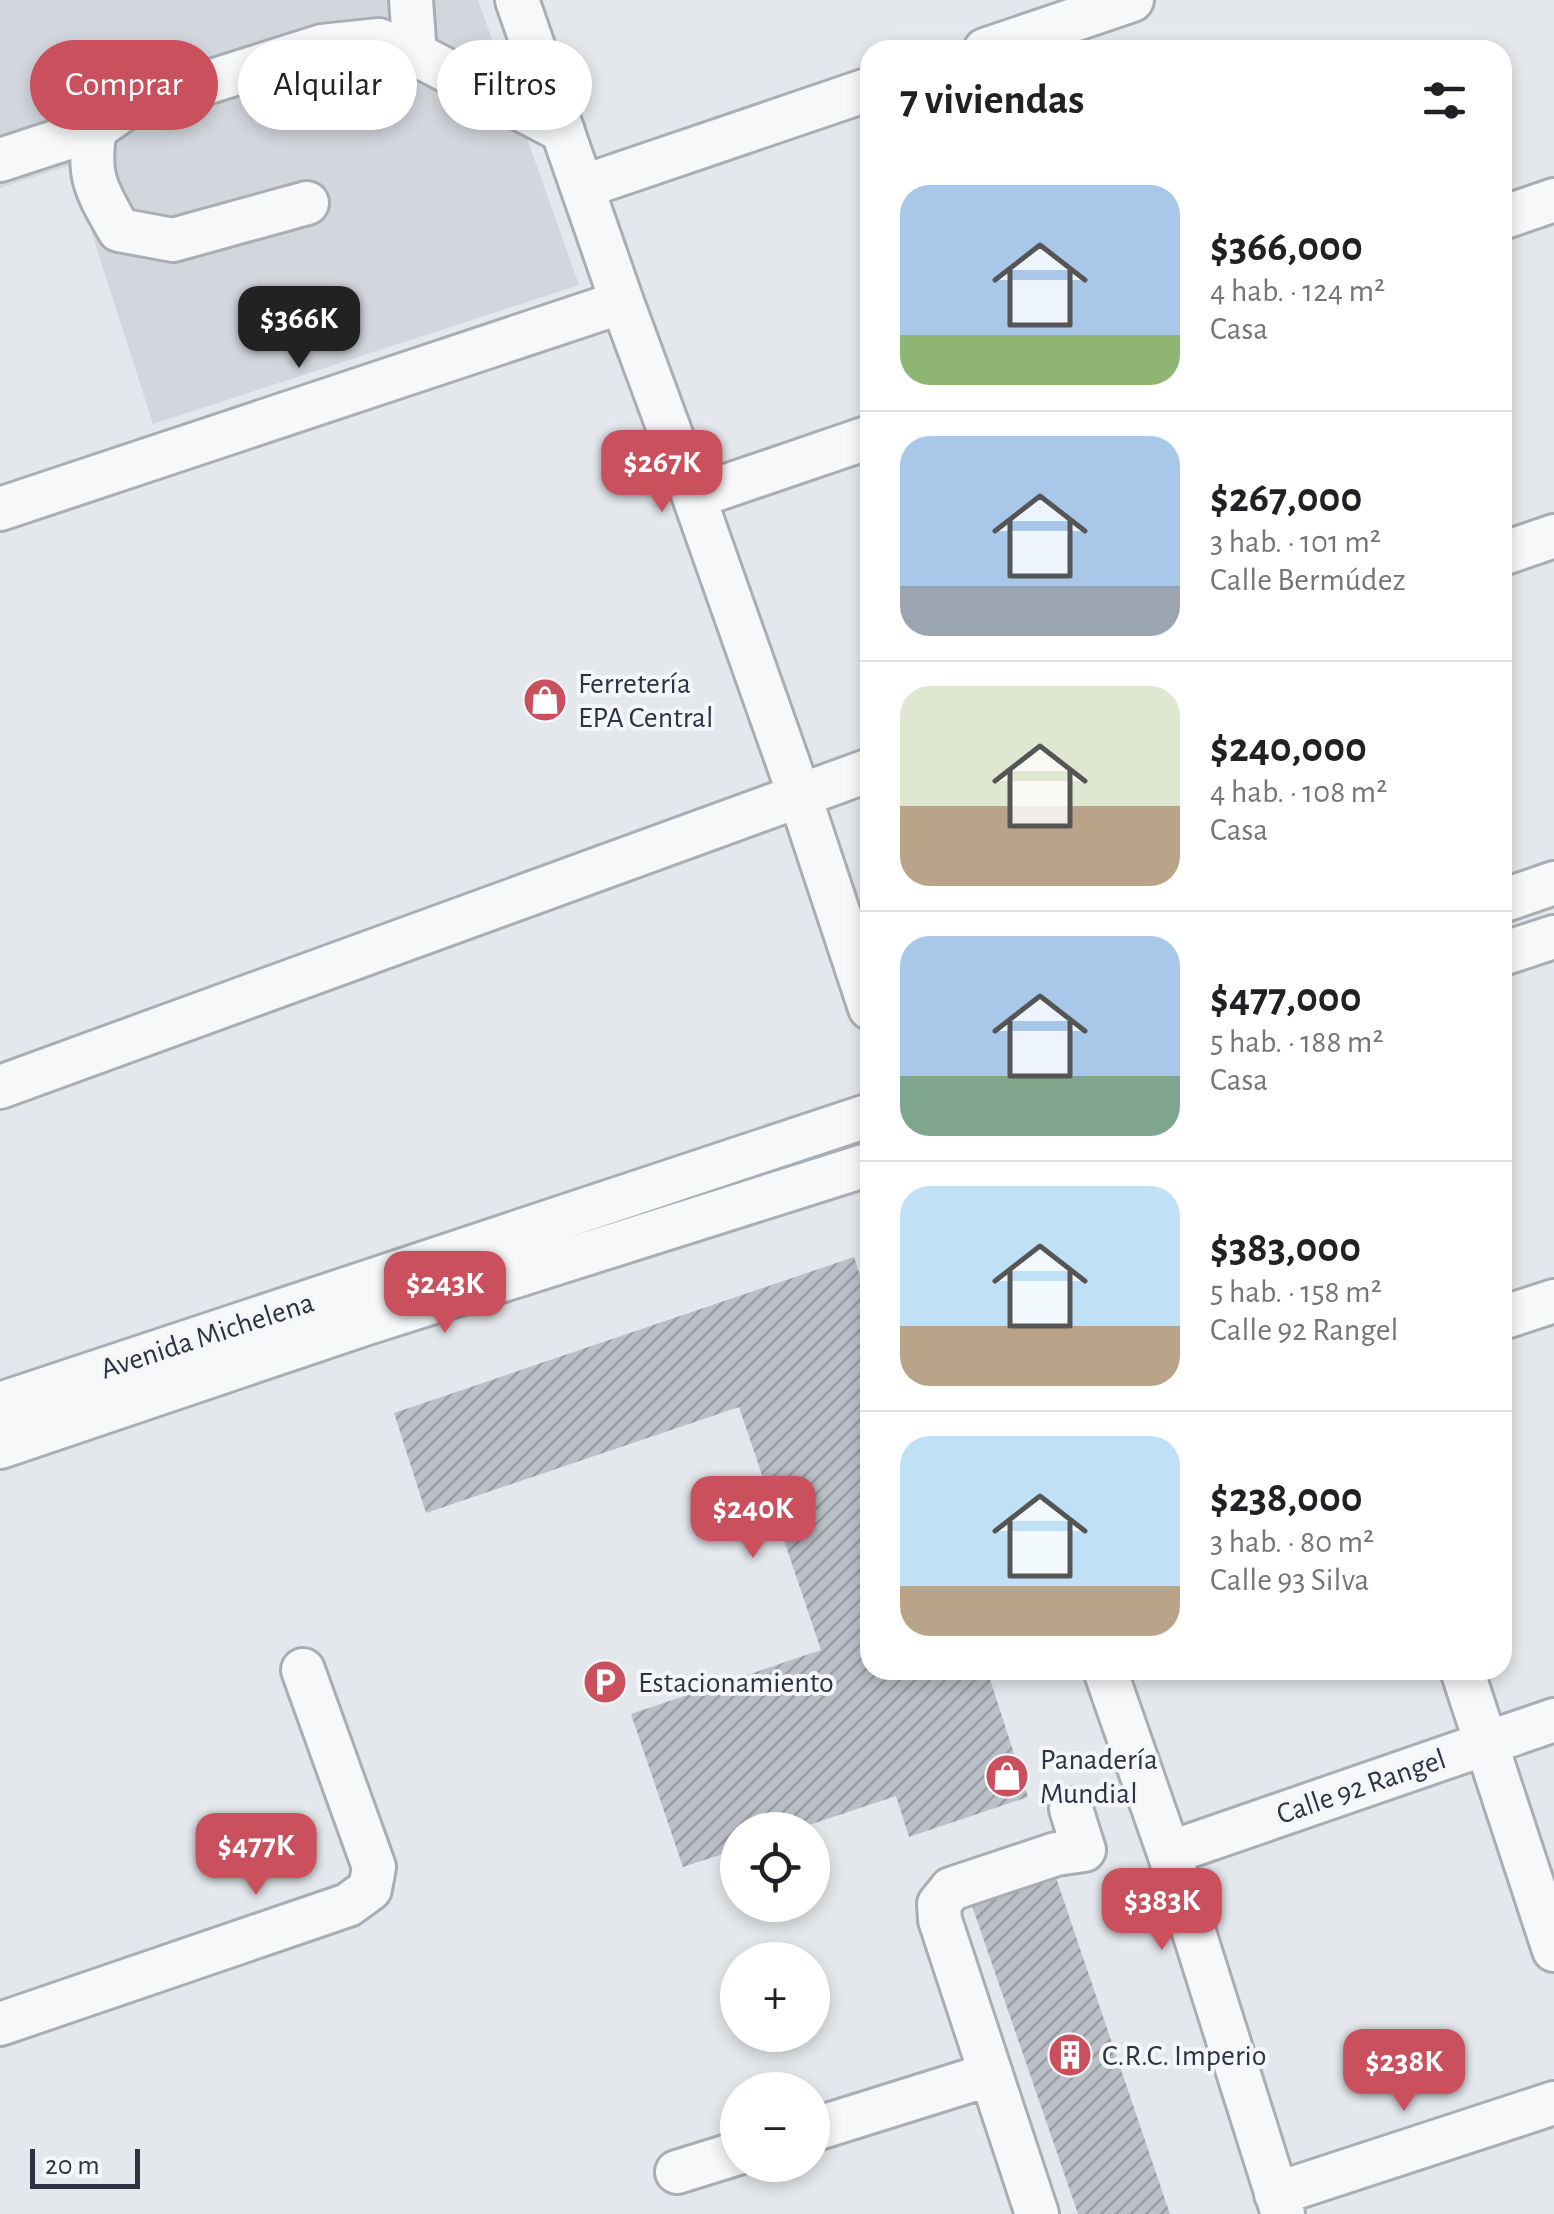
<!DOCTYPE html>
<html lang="es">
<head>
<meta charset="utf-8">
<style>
	:root { --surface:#fff; --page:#f2f2f2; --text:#202124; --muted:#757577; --line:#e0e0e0; --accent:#ca505e }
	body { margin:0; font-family:"Alegreya Sans",sans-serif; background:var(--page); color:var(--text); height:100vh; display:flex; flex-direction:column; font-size:38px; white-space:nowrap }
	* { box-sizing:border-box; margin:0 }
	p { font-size:32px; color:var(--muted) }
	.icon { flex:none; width:55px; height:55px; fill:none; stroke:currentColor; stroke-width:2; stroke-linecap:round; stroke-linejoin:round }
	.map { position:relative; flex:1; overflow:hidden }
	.drawer { position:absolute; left:860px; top:40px; width:652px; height:1640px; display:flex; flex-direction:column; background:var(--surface); border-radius:30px; box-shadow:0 5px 15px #0003 }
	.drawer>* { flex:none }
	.top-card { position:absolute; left:30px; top:40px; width:680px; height:90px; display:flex; gap:20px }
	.buttons { position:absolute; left:720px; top:1812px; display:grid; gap:20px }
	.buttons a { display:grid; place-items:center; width:110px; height:110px; border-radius:50%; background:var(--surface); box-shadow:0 5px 15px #0003; font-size:50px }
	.scale { position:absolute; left:30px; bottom:25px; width:110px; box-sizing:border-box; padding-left:10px; border:5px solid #2c3443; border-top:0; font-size:28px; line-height:35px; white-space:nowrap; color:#2c3443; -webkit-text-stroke:8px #f4f6f9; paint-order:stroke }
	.price { position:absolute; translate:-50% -85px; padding:0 22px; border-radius:20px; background:var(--accent); color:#fff; font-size:32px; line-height:65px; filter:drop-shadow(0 2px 5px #0008) }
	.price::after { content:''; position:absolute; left:50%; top:60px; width:30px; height:22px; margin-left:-15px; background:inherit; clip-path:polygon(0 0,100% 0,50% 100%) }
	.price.on { background:#222; color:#fff }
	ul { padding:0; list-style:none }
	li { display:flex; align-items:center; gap:30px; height:250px; padding:0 40px }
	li+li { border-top:2px solid var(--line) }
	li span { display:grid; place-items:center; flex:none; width:280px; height:200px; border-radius:30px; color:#555 }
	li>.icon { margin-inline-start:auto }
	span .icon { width:120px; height:120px; fill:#fffc; stroke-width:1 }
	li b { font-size:42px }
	h2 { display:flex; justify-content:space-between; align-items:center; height:120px; padding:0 40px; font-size:42px }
	.pill { padding:0 35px; border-radius:45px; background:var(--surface); box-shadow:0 5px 15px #0003; font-size:35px; line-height:90px }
	.pill.on { background:var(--accent); color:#fff }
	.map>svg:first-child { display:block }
	.built { fill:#d2d6dd }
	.building { fill:url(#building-hatch) }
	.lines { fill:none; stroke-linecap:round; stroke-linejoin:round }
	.minor-casing { stroke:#a9aeb5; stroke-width:48 }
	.minor { stroke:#f7f8fa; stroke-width:42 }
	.labels { text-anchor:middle; stroke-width:8; stroke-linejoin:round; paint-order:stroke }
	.poi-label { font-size:30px; fill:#2c3443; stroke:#f4f6f9; text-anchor:start }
	.street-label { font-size:30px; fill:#2c3443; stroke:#f4f6f9 }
</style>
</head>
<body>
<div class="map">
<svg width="1554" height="2214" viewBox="0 0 1554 2214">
	<defs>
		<pattern id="building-hatch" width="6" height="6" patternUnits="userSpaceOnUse" patternTransform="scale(2.5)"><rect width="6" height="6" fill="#bbc0c8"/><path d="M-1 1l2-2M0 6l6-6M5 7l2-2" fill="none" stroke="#989da4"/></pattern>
	</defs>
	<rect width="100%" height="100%" fill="#e4e7eb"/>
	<path class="built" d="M0 0H478L579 285 153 424 70 165 0 188Z"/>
	<path class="building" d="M854 1257 870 1306V1670H987L1028 1797 909 1837 896 1796 794 1830H738V1849L683 1867 631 1714 821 1650 739 1407 426 1513 394 1413Z
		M1053 1869 1170 2214H1078L969 1897Z"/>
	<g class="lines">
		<defs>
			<path id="minor" d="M411 0 415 54
				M517 0 622 302 694 497 799 794 870 1008
				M985 50 1132 0
				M0 160 95 129
				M582 187 870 89
				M307 203 173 240 119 230C96 189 87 177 95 129L124 109 322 46 379 40 415 54 563 131
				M1502 218 1554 200
				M694 497 870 437
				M0 509 622 302
				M1502 554 1554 536
				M1502 901 1554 883
				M1502 954 1554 937
				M0 1087 870 770
				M1502 1318 1554 1301
				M0 1404 870 1115
				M0 1447 367 1323 870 1164
				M1105 1670 1169 1853 1283 2214
				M1462 1670 1554 1950
				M1169 1853 1554 1720
				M0 2024 348 1905 370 1889 374 1867 303 1670
				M812 2130 991 2074
				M677 2172 738 2153
				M1276 2194 1554 2103
				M1037 2214 940 1920 939 1904 951 1889 1056 1854 1084 1850 1071 1809"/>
		</defs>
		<use href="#minor" class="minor-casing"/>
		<use href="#minor" class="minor"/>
	</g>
	<defs>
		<symbol id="shop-disc" viewBox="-11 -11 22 22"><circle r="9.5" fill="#ca505e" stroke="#f4f6f9"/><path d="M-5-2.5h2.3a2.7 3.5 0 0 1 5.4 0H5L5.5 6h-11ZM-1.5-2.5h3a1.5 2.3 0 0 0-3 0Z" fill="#fff"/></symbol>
		<symbol id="parking-disc" viewBox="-11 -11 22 22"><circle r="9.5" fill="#ca505e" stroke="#f4f6f9"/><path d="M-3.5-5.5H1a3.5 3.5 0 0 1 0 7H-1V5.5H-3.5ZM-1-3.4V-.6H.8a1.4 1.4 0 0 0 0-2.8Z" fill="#fff"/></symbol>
		<symbol id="building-disc" viewBox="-11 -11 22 22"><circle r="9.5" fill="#ca505e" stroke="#f4f6f9"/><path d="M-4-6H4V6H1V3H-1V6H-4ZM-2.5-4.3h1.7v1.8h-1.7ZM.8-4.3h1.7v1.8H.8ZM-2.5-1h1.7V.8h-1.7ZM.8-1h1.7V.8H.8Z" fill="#fff"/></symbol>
	</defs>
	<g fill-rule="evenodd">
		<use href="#shop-disc" x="520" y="675" width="50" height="50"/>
		<use href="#parking-disc" x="580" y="1657" width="50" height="50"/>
		<use href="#shop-disc" x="982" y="1751" width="50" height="50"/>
		<use href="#building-disc" x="1045" y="2030" width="50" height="50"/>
	</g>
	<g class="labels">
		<g class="poi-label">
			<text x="578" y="693">Ferretería<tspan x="578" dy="34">EPA Central</tspan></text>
			<text x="638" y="1692">Estacionamiento</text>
			<text x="1040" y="1769">Panadería<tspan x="1040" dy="34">Mundial</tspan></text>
			<text x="1102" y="2065">C.R.C. Imperio</text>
		</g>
		<g class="street-label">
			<text transform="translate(207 1335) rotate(-18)" y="10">Avenida Michelena</text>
			<text transform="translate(1361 1786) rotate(-19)" y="10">Calle 92 Rangel</text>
		</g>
	</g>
</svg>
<div class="buttons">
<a><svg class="icon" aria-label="locate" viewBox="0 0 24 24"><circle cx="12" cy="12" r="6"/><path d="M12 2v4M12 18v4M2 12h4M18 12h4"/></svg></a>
<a>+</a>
<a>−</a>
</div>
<div class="scale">20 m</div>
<b class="price on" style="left:299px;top:371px">$366K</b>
<b class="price" style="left:662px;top:515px">$267K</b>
<b class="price" style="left:445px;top:1336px">$243K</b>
<b class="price" style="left:753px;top:1561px">$240K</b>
<b class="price" style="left:256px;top:1898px">$477K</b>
<b class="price" style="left:1162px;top:1953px">$383K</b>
<b class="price" style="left:1404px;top:2114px">$238K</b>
<div class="top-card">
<a class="pill on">Comprar</a>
<a class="pill">Alquilar</a>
<a class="pill">Filtros</a>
</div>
<section class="drawer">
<h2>7 viviendas<svg class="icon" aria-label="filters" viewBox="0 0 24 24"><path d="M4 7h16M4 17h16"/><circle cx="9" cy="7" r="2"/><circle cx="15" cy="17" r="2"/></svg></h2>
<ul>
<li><span style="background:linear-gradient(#a9c7e8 75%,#8fb573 0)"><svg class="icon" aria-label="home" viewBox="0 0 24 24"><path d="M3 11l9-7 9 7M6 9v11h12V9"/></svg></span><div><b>$366,000</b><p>4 hab. · 124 m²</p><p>Casa</p></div></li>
<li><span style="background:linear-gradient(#a9c7e8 75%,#9aa5b1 0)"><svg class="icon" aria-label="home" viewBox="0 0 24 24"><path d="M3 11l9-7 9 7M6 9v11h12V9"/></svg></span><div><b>$267,000</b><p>3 hab. · 101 m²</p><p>Calle Bermúdez</p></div></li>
<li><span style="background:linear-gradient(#dfe7d0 60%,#b9a48a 0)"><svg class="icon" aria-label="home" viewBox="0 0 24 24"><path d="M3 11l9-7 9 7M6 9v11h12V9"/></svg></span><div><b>$240,000</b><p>4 hab. · 108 m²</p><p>Casa</p></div></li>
<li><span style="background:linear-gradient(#a9c7e8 70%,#7fa58c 0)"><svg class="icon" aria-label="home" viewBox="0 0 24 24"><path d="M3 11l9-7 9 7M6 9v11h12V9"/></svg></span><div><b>$477,000</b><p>5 hab. · 188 m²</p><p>Casa</p></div></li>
<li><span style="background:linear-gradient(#bfe0f5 70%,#b9a48a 0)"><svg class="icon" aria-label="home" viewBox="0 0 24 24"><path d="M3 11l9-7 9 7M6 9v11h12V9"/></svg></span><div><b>$383,000</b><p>5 hab. · 158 m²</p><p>Calle 92 Rangel</p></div></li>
<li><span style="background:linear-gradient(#bfe0f5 75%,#b9a48a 0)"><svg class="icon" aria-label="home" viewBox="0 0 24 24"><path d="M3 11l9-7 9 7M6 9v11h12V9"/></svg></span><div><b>$238,000</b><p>3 hab. · 80 m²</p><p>Calle 93 Silva</p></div></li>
</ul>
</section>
</div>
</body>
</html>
